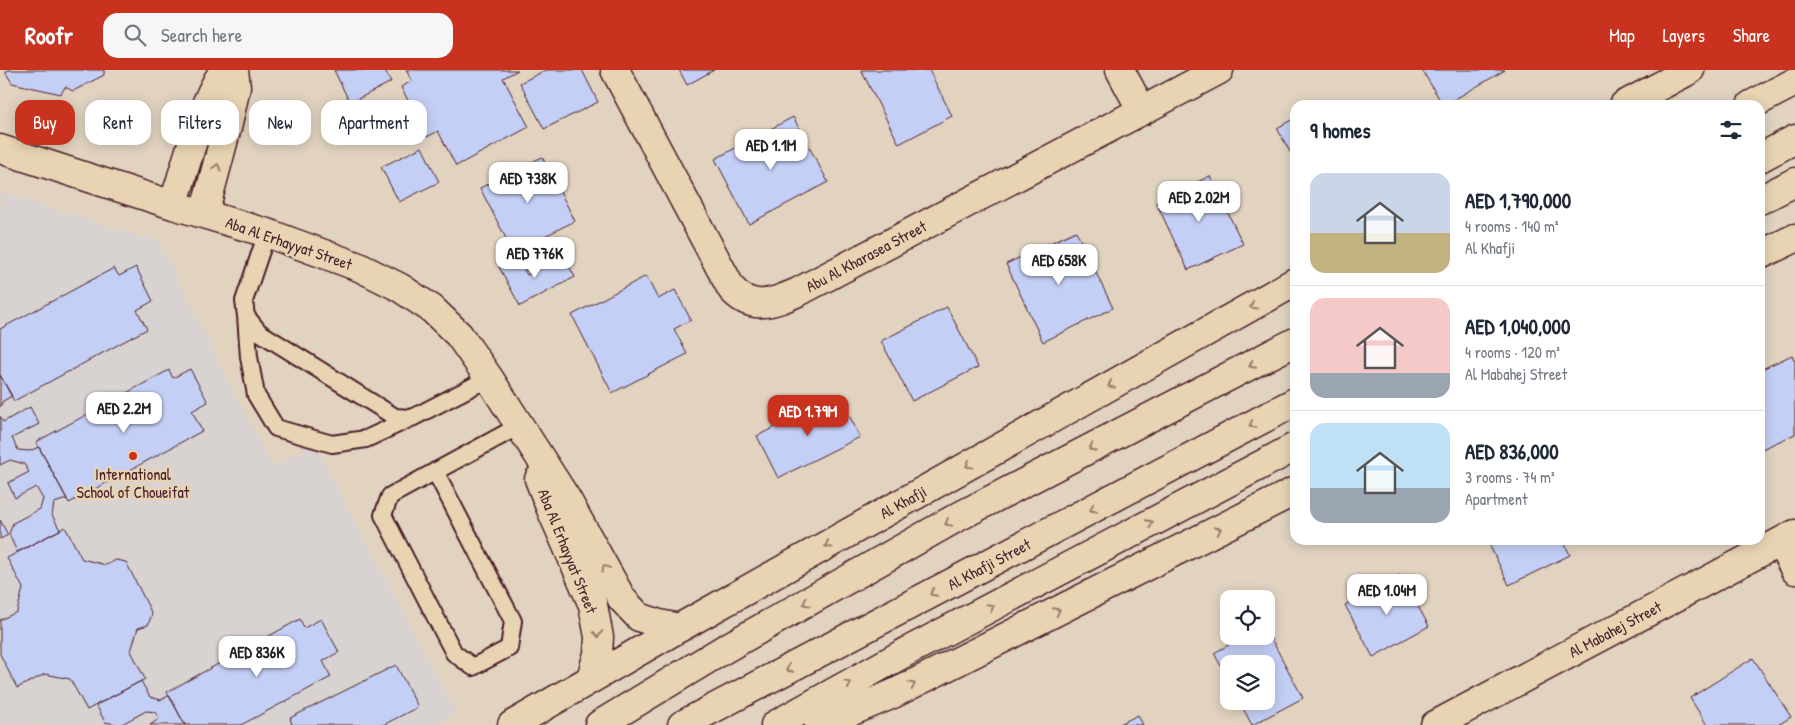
<!DOCTYPE html>
<html lang="en">
<head>
<meta charset="utf-8">
<style>
	:root { --surface:#fff; --page:#f6f6f7; --text:#1f2937; --muted:#747a83; --line:#e0e1e3; --accent:#c8321e }
	body { margin:0; font-family:"Patrick Hand",sans-serif; background:var(--page); color:var(--text); height:100vh; display:flex; flex-direction:column; font-size:19px; white-space:nowrap }
	* { box-sizing:border-box; margin:0 }
	p { font-size:16px; color:var(--muted) }
	.icon { flex:none; width:28px; height:28px; fill:none; stroke:currentColor; stroke-width:2; stroke-linecap:round; stroke-linejoin:round }
	.map { position:relative; flex:1; overflow:hidden }
	.panel { position:absolute; left:1290px; top:30px; width:475px; height:445px; display:flex; flex-direction:column; background:var(--surface); border-radius:15px; box-shadow:0 2px 12px #0003 }
	.panel>* { flex:none }
	.hud { position:absolute; left:15px; top:30px; width:475px; height:45px; display:flex; gap:10px }
	.fabs { position:absolute; left:1220px; top:520px; display:grid; gap:10px }
	.fabs a { display:grid; place-items:center; width:55px; height:55px; border-radius:10px; background:var(--surface); box-shadow:0 2px 12px #0003; font-size:25px }
	.price { position:absolute; translate:-50% -42px; padding:0 11px; border-radius:10px; background:#fff; color:#222; font-size:16px; line-height:32px; filter:drop-shadow(0 1px 2px #0008) }
	.price::after { content:''; position:absolute; left:50%; top:30px; width:15px; height:11px; margin-left:-8px; background:inherit; clip-path:polygon(0 0,100% 0,50% 100%) }
	.price.selected { background:var(--accent); color:#fff }
	ul { padding:0; list-style:none }
	li { display:flex; align-items:center; gap:15px; height:125px; padding:0 20px }
	li+li { border-top:1px solid var(--line) }
	li span { display:grid; place-items:center; flex:none; width:140px; height:100px; border-radius:15px; color:#555 }
	li>.icon { margin-inline-start:auto }
	span .icon { width:60px; height:60px; fill:#fffc; stroke-width:1 }
	li b { font-size:21px }
	h2 { display:flex; justify-content:space-between; align-items:center; height:60px; padding:0 20px; font-size:21px }
	.pill { padding:0 18px; border-radius:15px; background:var(--surface); box-shadow:0 2px 12px #0003; font-size:18px; line-height:45px }
	.pill.selected { background:var(--accent); color:#fff }
	header { display:flex; align-items:center; gap:30px; box-sizing:border-box; height:70px; padding:0 25px; background:var(--accent); color:#fff }
	header strong { font-size:24px }
	nav { display:flex; gap:28px; margin-inline-start:auto; font-size:18px }
	.search { width:350px; height:45px; background:var(--page); display:flex; align-items:center; gap:12px; box-sizing:border-box; padding:0 18px; border-radius:15px; color:var(--muted); font-size:19px }
	.map>svg:first-child { display:block }
	.built { fill:#d8d2d0 }
	.building { fill:#c4cff6; stroke:#4a1f2b }
	.lines { fill:none; stroke-linecap:round; stroke-linejoin:round }
	.lane-casing { stroke:#4a1f2b; stroke-width:20 }
	.street-casing { stroke:#4a1f2b; stroke-width:31 }
	.highway-casing { stroke:#4a1f2b; stroke-width:31 }
	.lane { stroke:#e8d4b2; stroke-width:16 }
	.street { stroke:#e8d4b2; stroke-width:28 }
	.highway { stroke:#e8d4b2; stroke-width:28 }
	.oneway { stroke:#997a6e }
	.poi-dot { fill:#c8321e; stroke:#e8d4b2; stroke-width:2 }
	.labels { text-anchor:middle; stroke-width:4.5; stroke-linejoin:round; paint-order:stroke }
	.street-label { font-size:16px; fill:#4a1f2b; stroke:#e8d4b2 }
	.poi-label { font-size:16px; fill:#4a1f2b; stroke:#e8d4b2 }
</style>
</head>
<body>
<header>
<strong>Roofr</strong>
<div class="search"><svg class="icon" aria-label="search" viewBox="0 0 24 24"><circle cx="10" cy="10" r="6"/><path d="M15 15l6 6"/></svg>Search here</div>
<nav><a>Map</a><a>Layers</a><a>Share</a></nav>
</header>
<div class="map">
<svg width="1795" height="655" viewBox="0 0 1795 655">
	<rect width="100%" height="100%" fill="#e1d3c0"/>
	<filter id="ink" filterUnits="userSpaceOnUse"><feTurbulence type="fractalNoise" baseFrequency=".02" numOctaves="2"/><feDisplacementMap in="SourceGraphic" scale="10" xChannelSelector="R" yChannelSelector="G"/><feConvolveMatrix kernelMatrix="1 2 1 2 8 2 1 2 1" color-interpolation-filters="sRGB"/></filter>
	<g filter="url(#ink)">
		<path class="built" d="M0 122 159 172 272 396 315 374 456 643 433 655H0Z"/>
		<path class="building" d="M7 0H104V5L73 21 65 17 61 24 12 13 6 3Z
			M334 0H385L391 12 350 33Z
			M406 0H518L503 8 529 57 456 96 438 61 427 67 401 17 412 11Z
			M546 0H582L598 32 544 59 520 13Z
			M679 0H714L687 15Z
			M861 0H929L952 46 899 74Z
			M1422 0H1505L1445 35H1443Z
			M793 47 828 112 749 154 715 89Z
			M1295 48V91L1277 58Z
			M422 77 439 112 399 132 381 97Z
			M542 87 575 151 513 182 480 118Z
			M1210 106 1243 174 1188 200 1156 132Z
			M1076 161 1113 238 1043 272 1006 194Z
			M563 186 575 207 520 236 499 197 518 187 527 205Z
			M136 197 153 231 137 240 147 259 14 331 0 305V259L114 198 119 206Z
			M646 206 658 229 675 220 691 250 674 259 687 284 612 323 572 245Z
			M947 237 978 297 912 331 881 271Z
			M1792 285 1795 292V364L1760 380V300Z
			M190 299 208 332 192 341 202 361 69 433 36 372 169 300 173 308Z
			M0 305 12 326 3 331 0 337Z
			M839 325 860 367 778 408 757 366Z
			M30 337 39 354 12 368 18 380 29 381 39 377 67 429 54 433 52 445 60 460 17 482 9 464 13 453 40 439 43 429 36 417 15 428 8 413 29 402 24 394 10 390 0 395V346L3 352Z
			M0 450 8 465 0 469Z
			M65 457 82 489 106 495 116 490 126 492 152 544 148 555 138 558 131 581 145 609 87 640 70 609 45 604 17 618 0 584V550L17 542 23 518 7 488Z
			M1487 470H1563L1570 485 1509 515Z
			M1400 505 1429 556 1373 587 1345 535Z
			M300 549 304 558 321 549 339 582 323 591 331 607 241 655H185L167 622Z
			M1266 559 1303 628 1252 655 1239 631H1266V594H1229V611L1214 583 1245 566H1266Z
			M1753 588 1791 647 1778 655H1707L1690 628Z
			M396 595 418 637 383 655H292L290 648Z
			M141 611 150 627 161 630 169 625 185 655H150L159 649 155 642 146 641 120 655 105 652 96 635Z
			M1138 645 1143 655H1118Z"/>
		<g class="lines">
			<defs>
				<path id="lane" d="M267 163 244 231 246 246 259 262 395 347 412 348 489 308
					M246 246 249 287 256 325 276 358 332 374 366 369 411 348
					M435 401 513 551 509 578 473 597 454 583 383 445 390 426 519 356"/>
				<path id="street" d="M615 0 731 218C751 242 773 233 798 222L1219 0
					M1120 0 1142 41
					M1624 35 1690 0
					M0 79 173 135 267 163 359 197 399 217 432 239 459 265 489 308 566 428 622 529 639 547 659 554 679 558
					M173 135C187 93 200 36 224 0
					M204 144 228 54 236 17 234 0
					M539 409 550 437 593 535 599 567 598 584 591 608
					M1780 472 1795 500
					M512 655 679 558 1295 212
					M1435 655 1795 464"/>
				<path id="highway" d="M1751 35 1795 12
					M1760 88 1795 69
					M1760 130 1795 112
					M1760 185 1795 168
					M599 655 721 581 956 448 1295 272
					M682 655 1295 332
					M775 655 906 582 1295 377
					M819 655 893 624 1295 421"/>
			</defs>
			<use href="#lane" class="lane-casing"/>
			<use href="#street" class="street-casing"/>
			<use href="#highway" class="highway-casing"/>
			<use href="#lane" class="lane"/>
			<use href="#street" class="street"/>
			<use href="#highway" class="highway"/>
		</g>
		<defs><path id="oneway-chevron" d="M-2-3.5L2.5 0L-2 3.5" fill="none" stroke-width="1.6" stroke-linecap="round" stroke-linejoin="round" transform="scale(1.25)"/></defs>
		<g class="oneway">
			<use href="#oneway-chevron" transform="translate(217 97) rotate(-75)"/>
			<use href="#oneway-chevron" transform="translate(1253 236) rotate(151)"/>
			<use href="#oneway-chevron" transform="translate(1252 295) rotate(153)"/>
			<use href="#oneway-chevron" transform="translate(1111 315) rotate(151)"/>
			<use href="#oneway-chevron" transform="translate(1252 355) rotate(152)"/>
			<use href="#oneway-chevron" transform="translate(1092 378) rotate(153)"/>
			<use href="#oneway-chevron" transform="translate(969 395) rotate(151)"/>
			<use href="#oneway-chevron" transform="translate(1093 439) rotate(152)"/>
			<use href="#oneway-chevron" transform="translate(948 453) rotate(151)"/>
			<use href="#oneway-chevron" transform="translate(1150 453) rotate(-28)"/>
			<use href="#oneway-chevron" transform="translate(1218 460) rotate(-27)"/>
			<use href="#oneway-chevron" transform="translate(828 475) rotate(151)"/>
			<use href="#oneway-chevron" transform="translate(605 498) rotate(-119)"/>
			<use href="#oneway-chevron" transform="translate(933 523) rotate(152)"/>
			<use href="#oneway-chevron" transform="translate(806 533) rotate(151)"/>
			<use href="#oneway-chevron" transform="translate(991 537) rotate(-28)"/>
			<use href="#oneway-chevron" transform="translate(1057 541) rotate(-27)"/>
			<use href="#oneway-chevron" transform="translate(598 564) rotate(85)"/>
			<use href="#oneway-chevron" transform="translate(789 599) rotate(152)"/>
			<use href="#oneway-chevron" transform="translate(848 614) rotate(-29)"/>
			<use href="#oneway-chevron" transform="translate(912 615) rotate(-27)"/>
		</g>
	</g>
	<circle class="poi-dot" cx="133" cy="386" r="5"/>
	<g class="labels">
		<g class="street-label">
			<text transform="translate(289 173) rotate(19)" y="6">Aba Al Erhayyat Street</text>
			<text transform="translate(866 186) rotate(-28)" y="6">Abu Al Kharasea Street</text>
			<text transform="translate(903 432) rotate(-29)" y="6">Al Khafji</text>
			<text transform="translate(568 481) rotate(68)" y="6">Aba Al Erhayyat Street</text>
			<text transform="translate(989 494) rotate(-28)" y="6">Al Khafji Street</text>
			<text transform="translate(1615 559) rotate(-28)" y="6">Al Mabahej Street</text>
		</g>
		<g class="poi-label">
			<text x="133" y="410">International<tspan x="133" dy="18">School of Choueifat</tspan></text>
		</g>
	</g>
</svg>
<div class="fabs">
<a><svg class="icon" aria-label="locate" viewBox="0 0 24 24"><circle cx="12" cy="12" r="6"/><path d="M12 2v4M12 18v4M2 12h4M18 12h4"/></svg></a>
<a><svg class="icon" aria-label="layers" viewBox="0 0 24 24"><path d="M12 4l9 5-9 5-9-5zM3 14l9 5 9-5"/></svg></a>
</div>
<b class="price" style="left:771px;top:101px">AED 1.1M</b>
<b class="price" style="left:528px;top:134px">AED 738K</b>
<b class="price" style="left:1199px;top:153px">AED 2.02M</b>
<b class="price" style="left:535px;top:209px">AED 776K</b>
<b class="price" style="left:1059px;top:216px">AED 658K</b>
<b class="price" style="left:124px;top:364px">AED 2.2M</b>
<b class="price selected" style="left:808px;top:367px">AED 1.79M</b>
<b class="price" style="left:1387px;top:546px">AED 1.04M</b>
<b class="price" style="left:257px;top:608px">AED 836K</b>
<div class="hud">
<a class="pill selected">Buy</a>
<a class="pill">Rent</a>
<a class="pill">Filters</a>
<a class="pill">New</a>
<a class="pill">Apartment</a>
</div>
<section class="panel">
<h2>9 homes<svg class="icon" aria-label="filters" viewBox="0 0 24 24"><path d="M4 7h16M4 17h16"/><circle cx="9" cy="7" r="2"/><circle cx="15" cy="17" r="2"/></svg></h2>
<ul>
<li><span style="background:linear-gradient(#c9d6e8 60%,#c2b280 0)"><svg class="icon" aria-label="home" viewBox="0 0 24 24"><path d="M3 11l9-7 9 7M6 9v11h12V9"/></svg></span><div><b>AED 1,790,000</b><p>4 rooms · 140 m²</p><p>Al Khafji</p></div></li>
<li><span style="background:linear-gradient(#f6c9c9 75%,#9aa5b1 0)"><svg class="icon" aria-label="home" viewBox="0 0 24 24"><path d="M3 11l9-7 9 7M6 9v11h12V9"/></svg></span><div><b>AED 1,040,000</b><p>4 rooms · 120 m²</p><p>Al Mabahej Street</p></div></li>
<li><span style="background:linear-gradient(#bfe0f5 65%,#9aa5b1 0)"><svg class="icon" aria-label="home" viewBox="0 0 24 24"><path d="M3 11l9-7 9 7M6 9v11h12V9"/></svg></span><div><b>AED 836,000</b><p>3 rooms · 74 m²</p><p>Apartment</p></div></li>
</ul>
</section>
</div>
</body>
</html>
